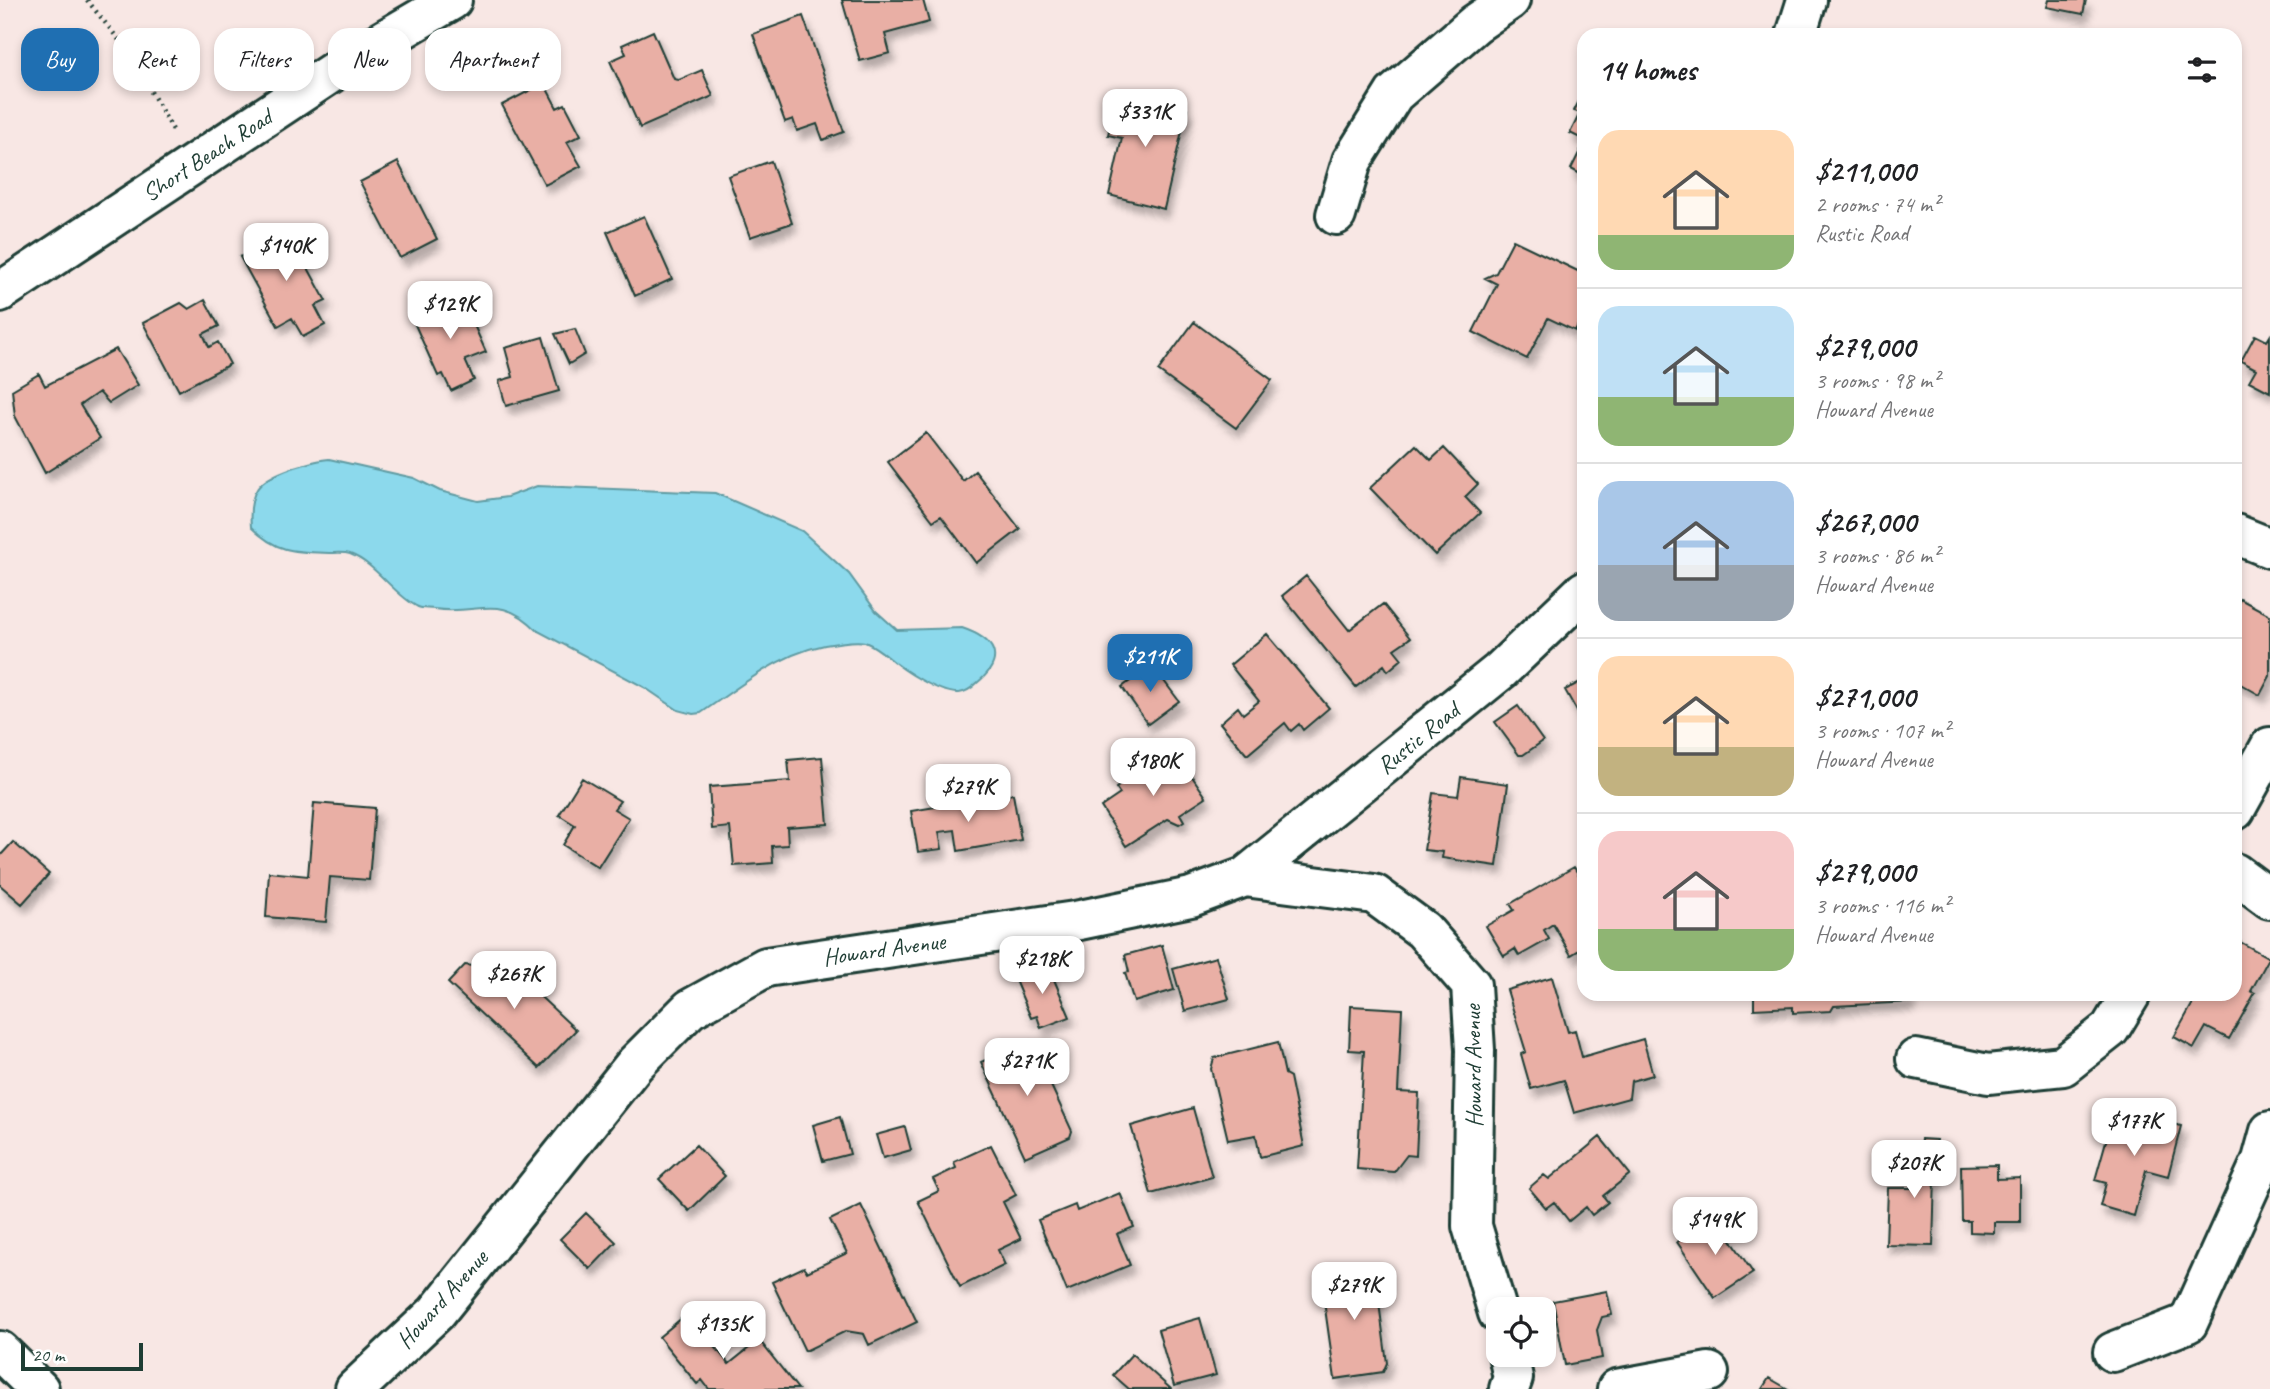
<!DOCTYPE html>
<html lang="en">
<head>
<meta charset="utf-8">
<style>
	:root { --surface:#fff; --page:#f2f2f2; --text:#202124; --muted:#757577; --line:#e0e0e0; --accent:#1f6fb2 }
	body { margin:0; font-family:Caveat,sans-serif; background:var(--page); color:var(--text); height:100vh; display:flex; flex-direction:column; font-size:26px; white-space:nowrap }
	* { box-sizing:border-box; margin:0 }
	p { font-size:23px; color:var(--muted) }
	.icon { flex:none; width:38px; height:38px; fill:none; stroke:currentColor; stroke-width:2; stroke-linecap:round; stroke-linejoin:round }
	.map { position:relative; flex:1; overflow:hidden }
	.details { position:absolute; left:1577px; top:28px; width:665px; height:973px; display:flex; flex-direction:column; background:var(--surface); border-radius:21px; box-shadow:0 4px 10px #0003 }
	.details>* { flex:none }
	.top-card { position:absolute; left:21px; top:28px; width:665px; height:63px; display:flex; gap:14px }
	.buttons { position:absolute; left:1486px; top:1297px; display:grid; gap:14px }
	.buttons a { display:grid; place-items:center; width:70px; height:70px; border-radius:14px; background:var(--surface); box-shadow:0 4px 10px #0003; font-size:35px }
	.scale { position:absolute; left:21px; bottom:18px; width:122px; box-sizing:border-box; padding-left:7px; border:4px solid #1f3d34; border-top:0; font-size:19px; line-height:24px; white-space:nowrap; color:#1f3d34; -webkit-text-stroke:5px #fff; paint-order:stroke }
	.price { position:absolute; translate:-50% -60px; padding:0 16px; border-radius:14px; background:#fff; color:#222; font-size:23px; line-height:46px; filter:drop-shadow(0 2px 4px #0008) }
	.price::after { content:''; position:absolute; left:50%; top:42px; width:21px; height:16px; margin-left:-10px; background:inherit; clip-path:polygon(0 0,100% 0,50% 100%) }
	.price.on { background:var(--accent); color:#fff }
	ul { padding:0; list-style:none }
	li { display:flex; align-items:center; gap:21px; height:175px; padding:0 21px }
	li+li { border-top:2px solid var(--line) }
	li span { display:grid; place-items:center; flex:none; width:196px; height:140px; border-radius:21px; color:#555 }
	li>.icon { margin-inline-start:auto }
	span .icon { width:84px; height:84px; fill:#fffc; stroke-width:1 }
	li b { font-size:30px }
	h2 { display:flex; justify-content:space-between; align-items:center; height:84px; padding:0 21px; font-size:30px }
	.tag { padding:0 24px; border-radius:21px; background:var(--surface); box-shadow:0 4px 10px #0003; font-size:24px; line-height:63px }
	.tag.on { background:var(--accent); color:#fff }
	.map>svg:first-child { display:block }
	.water { fill:#8cd9ec; stroke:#609ba2; stroke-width:2 }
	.building { fill:#e9afa5; stroke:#1f3d34; stroke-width:2; filter:url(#shadow) }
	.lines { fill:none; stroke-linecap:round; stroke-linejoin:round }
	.street-casing { stroke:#1f3d34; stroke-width:44 }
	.secondary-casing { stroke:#1f3d34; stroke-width:44 }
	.path { stroke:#1f3d34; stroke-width:4.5; stroke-dasharray:2 5; stroke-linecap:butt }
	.street { stroke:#fff; stroke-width:38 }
	.secondary { stroke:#fff; stroke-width:38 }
	.labels { text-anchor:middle; stroke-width:7; stroke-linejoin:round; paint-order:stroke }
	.street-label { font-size:24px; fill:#1f3d34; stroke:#fff }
</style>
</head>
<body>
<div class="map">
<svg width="2270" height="1389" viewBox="0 0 2270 1389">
	<defs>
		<filter id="shadow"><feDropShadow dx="4.5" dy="8" stdDeviation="3.5" flood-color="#0004"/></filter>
	</defs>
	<rect width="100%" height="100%" fill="#f8e7e4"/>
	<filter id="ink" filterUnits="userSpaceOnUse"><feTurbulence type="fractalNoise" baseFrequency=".0143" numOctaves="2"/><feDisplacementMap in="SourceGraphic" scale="14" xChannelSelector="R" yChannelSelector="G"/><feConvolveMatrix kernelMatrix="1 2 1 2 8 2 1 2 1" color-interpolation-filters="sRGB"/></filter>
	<g filter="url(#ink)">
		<path class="water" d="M329 459 414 478 440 491 478 501 507 497 537 486 715 493 802 531 849 574 876 611 897 630 962 628C995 639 1007 659 977 683 972 688 966 692 959 693 939 694 903 670 888 657 882 652 872 645 865 642 857 640 846 642 838 643 785 648 744 684 701 713L693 714 678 710 644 687 538 631C499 591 480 616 434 609 429 608 422 609 418 607 395 596 375 563 350 554 344 552 336 553 329 553 295 552 277 553 251 527 248 490 258 480 292 468 305 464 316 460 329 459Z"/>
		<path class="building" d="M842 0H923L929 22 885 34 890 53 860 61Z
			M2049 0H2086L2083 14 2047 7Z
			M803 16 844 132 823 140 817 124 797 131 793 119 785 122 753 34Z
			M653 31 674 79 679 80 702 70 713 96 640 128 610 61 626 54 622 45Z
			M544 83 557 108 565 104 581 135 567 142 581 166 545 185 502 105Z
			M1584 91V140L1570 133 1580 113 1574 111Z
			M1117 94 1187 109 1164 209 1109 195 1122 138 1108 135Z
			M1584 143V176L1571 169Z
			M771 161 792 223 750 237 728 176Z
			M398 162 437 239 400 258 360 182Z
			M644 216 672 279 635 296 607 232Z
			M288 231 326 301 315 306 325 325 303 337 292 318 278 326 240 257Z
			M1513 240 1584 274V312L1575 331 1548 318 1527 359 1473 332 1497 284 1485 278 1496 273Z
			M461 296 486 352 465 360 474 380 451 391 443 374 438 376 412 318Z
			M205 300 219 326 203 334 209 347 218 342 230 364 179 391 143 323 181 303 189 309Z
			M1194 322 1272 380 1236 428 1158 371Z
			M575 329 585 354 569 364 555 334Z
			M2255 335 2267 341 2270 336V392L2249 381 2256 369 2241 361Z
			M543 337 559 391 506 406 499 381 513 377 505 348Z
			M116 349 138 385 109 403 99 392 80 405 100 438 45 473 15 416 12 390 39 374 45 386Z
			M926 433 963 481 975 471 1020 529 976 563 941 516 933 521 888 462Z
			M1416 445 1431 460 1444 448 1478 484 1465 497 1480 513 1435 555 1370 488Z
			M1306 576 1349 630 1383 604 1410 638 1394 649 1402 659 1388 671 1384 665 1356 687 1282 596Z
			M2240 599 2270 615V676L2260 695 2235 681V609Z
			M1267 634 1329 708 1303 730 1299 724 1291 731 1285 723 1247 755 1220 723 1238 707 1243 714 1259 701 1230 665Z
			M1152 665 1179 701 1148 724 1122 687Z
			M1584 680V724L1565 690Z
			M1518 706 1543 741 1523 755H1519L1495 722Z
			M1174 750 1206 797 1180 814 1184 821 1179 824 1168 819 1126 846 1101 807 1120 794 1116 788Z
			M822 757 828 824 787 827 788 845 772 846 773 863 734 866 730 827 712 829 709 787 790 781 788 760Z
			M1461 777 1508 784 1497 866 1442 858 1443 852 1424 850 1433 793 1458 796Z
			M582 778 620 801 614 809 629 818 598 867 563 845 575 825 559 815Z
			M1013 794 1021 840 958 851 955 830 939 832 942 849 918 852 911 811Z
			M314 803 375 808 369 880 330 877 326 922 266 917 269 872 308 876Z
			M13 842 49 874 22 904 0 885V856Z
			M1574 867 1584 884V947L1571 955 1553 924 1544 930 1549 939 1519 956 1515 949 1504 956 1486 926 1514 910 1510 904Z
			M2235 939 2269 958 2251 991 2255 993 2229 1039 2206 1027 2194 1048 2174 1037 2198 994H2235Z
			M1162 945 1174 990 1134 1002 1125 973 1129 972 1125 955Z
			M1216 957 1229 999 1185 1011 1173 969Z
			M1047 963 1070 1017 1041 1028 1037 1016 1031 1018 1014 978Z
			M465 965 513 971 576 1030 539 1068 448 983Z
			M1552 977 1568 1032 1575 1030 1582 1057 1643 1039 1653 1075 1631 1081 1629 1098 1574 1113 1564 1080 1531 1089 1521 1054 1526 1052 1507 990Z
			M1754 994H1911V1002L1834 1006 1831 1011 1793 1013V1007L1754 1009Z
			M1351 1006 1402 1009 1398 1092 1419 1093 1416 1156 1407 1155 1394 1172 1357 1169 1364 1051 1349 1050Z
			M1030 1040 1072 1131 1070 1137 1025 1157 981 1062Z
			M1278 1042 1285 1074 1290 1077 1304 1146 1260 1157 1256 1135 1228 1140 1211 1069 1214 1058Z
			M1193 1108 1212 1177 1151 1194 1131 1126Z
			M2115 1109 2181 1126 2168 1176 2146 1170 2134 1216 2100 1206 2106 1183 2095 1180Z
			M840 1117 850 1154 823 1161 813 1125Z
			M905 1127 911 1150 883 1158 876 1135Z
			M1600 1137 1630 1174 1603 1196 1608 1202 1592 1215 1586 1207 1569 1221 1554 1202 1546 1208 1529 1188 1544 1175 1549 1179Z
			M1921 1139 1936 1140 1933 1246 1886 1245 1888 1188H1915L1916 1163 1894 1162 1895 1149 1920 1150Z
			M696 1145 725 1176 689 1211 659 1179Z
			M991 1145 1016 1195 1003 1202 1021 1239 998 1250 1005 1265 960 1287 918 1201 939 1191 933 1179 956 1168 954 1162Z
			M1997 1165V1179L2020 1178V1222H1994V1233L1970 1232V1221H1962L1961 1166Z
			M1120 1193 1134 1227 1117 1234 1130 1265 1067 1291 1038 1220 1075 1205 1077 1211Z
			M861 1205 917 1322 869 1345 864 1334 846 1331 805 1351 772 1282 804 1267 807 1272 847 1253 830 1220Z
			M586 1213 616 1242 590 1269 560 1239Z
			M1716 1217 1753 1273 1715 1298 1677 1242Z
			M1374 1265 1387 1363 1383 1372 1335 1379 1320 1273Z
			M1607 1291 1612 1315 1602 1317 1597 1330 1602 1358 1565 1365 1553 1301Z
			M688 1313 729 1364 759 1340 798 1389H709L702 1380 697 1384 659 1337Z
			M1200 1318 1216 1375 1174 1386 1158 1330Z
			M1132 1354 1171 1389H1129L1113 1375Z
			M1769 1378 1788 1389H1762Z"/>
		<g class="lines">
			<defs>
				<path id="street" d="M1796 35 1807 0
					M1336 215 1352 161 1394 94 1475 24 1510 0
					M2235 534 2270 548
					M2235 810 2270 747
					M2235 873 2270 899
					M1245 877 1500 671 1584 591
					M1916 1059 1988 1074 2063 1066 2110 1029 2131 994
					M0 1351 39 1389
					M2113 1352 2188 1323 2262 1160 2270 1131
					M1508 1354 1513 1378 1509 1389
					M355 1389 436 1313 635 1064 690 1009 766 967 1075 921 1191 897 1245 877 1374 894 1423 930 1471 985 1475 1050 1472 1226 1498 1313
					M1617 1389 1709 1372"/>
				<path id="secondary" d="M0 292 360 54 452 0"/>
			</defs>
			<use href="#street" class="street-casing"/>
			<use href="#secondary" class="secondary-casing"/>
			<path class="path" d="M87 0 127 50 173 130"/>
			<use href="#street" class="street"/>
			<use href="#secondary" class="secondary"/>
		</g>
	</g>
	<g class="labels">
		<g class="street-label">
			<text transform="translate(207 155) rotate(-33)" y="8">Short Beach Road</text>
			<text transform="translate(1418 738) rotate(-39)" y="8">Rustic Road</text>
			<text transform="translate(884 949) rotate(-8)" y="8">Howard Avenue</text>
			<text transform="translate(1473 1066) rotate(-91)" y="8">Howard Avenue</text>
			<text transform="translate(442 1299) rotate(-48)" y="8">Howard Avenue</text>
		</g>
	</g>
</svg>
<div class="buttons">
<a><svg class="icon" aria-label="locate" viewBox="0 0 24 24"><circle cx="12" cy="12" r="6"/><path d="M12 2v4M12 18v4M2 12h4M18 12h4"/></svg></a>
</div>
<div class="scale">20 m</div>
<b class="price" style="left:1145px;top:149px">$331K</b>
<b class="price" style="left:286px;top:283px">$140K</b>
<b class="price" style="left:450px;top:341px">$129K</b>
<b class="price on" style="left:1150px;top:694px">$211K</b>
<b class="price" style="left:1153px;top:798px">$180K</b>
<b class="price" style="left:968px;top:824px">$279K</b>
<b class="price" style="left:1042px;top:996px">$218K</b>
<b class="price" style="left:514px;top:1011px">$267K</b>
<b class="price" style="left:1027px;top:1098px">$271K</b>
<b class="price" style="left:2134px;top:1158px">$177K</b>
<b class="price" style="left:1914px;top:1200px">$207K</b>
<b class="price" style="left:1715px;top:1257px">$149K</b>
<b class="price" style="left:1354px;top:1322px">$279K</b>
<b class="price" style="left:723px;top:1361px">$135K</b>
<div class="top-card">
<a class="tag on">Buy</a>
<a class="tag">Rent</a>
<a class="tag">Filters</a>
<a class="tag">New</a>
<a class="tag">Apartment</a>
</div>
<section class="details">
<h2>14 homes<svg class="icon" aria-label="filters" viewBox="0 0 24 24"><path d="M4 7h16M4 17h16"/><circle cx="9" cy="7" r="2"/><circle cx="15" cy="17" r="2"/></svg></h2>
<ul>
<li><span style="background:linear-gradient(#ffd9b3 75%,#8fb573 0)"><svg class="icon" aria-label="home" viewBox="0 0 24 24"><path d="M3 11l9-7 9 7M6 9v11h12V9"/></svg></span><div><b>$211,000</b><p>2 rooms · 74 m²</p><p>Rustic Road</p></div></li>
<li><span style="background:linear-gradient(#bfe0f5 65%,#8fb573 0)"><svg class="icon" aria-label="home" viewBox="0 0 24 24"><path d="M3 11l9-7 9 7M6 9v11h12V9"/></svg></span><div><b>$279,000</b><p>3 rooms · 98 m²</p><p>Howard Avenue</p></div></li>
<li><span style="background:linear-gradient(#a9c7e8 60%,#9aa5b1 0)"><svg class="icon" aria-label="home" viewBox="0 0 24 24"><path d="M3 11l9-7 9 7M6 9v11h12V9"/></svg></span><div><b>$267,000</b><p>3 rooms · 86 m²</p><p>Howard Avenue</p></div></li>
<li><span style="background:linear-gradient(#ffd9b3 65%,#c2b280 0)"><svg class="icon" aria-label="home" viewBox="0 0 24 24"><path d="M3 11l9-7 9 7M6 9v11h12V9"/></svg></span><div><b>$271,000</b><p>3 rooms · 107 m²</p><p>Howard Avenue</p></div></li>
<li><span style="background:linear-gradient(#f6c9c9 70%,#8fb573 0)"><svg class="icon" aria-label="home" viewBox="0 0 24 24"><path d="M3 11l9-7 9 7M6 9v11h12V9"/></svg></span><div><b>$279,000</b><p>3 rooms · 116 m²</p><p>Howard Avenue</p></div></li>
</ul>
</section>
</div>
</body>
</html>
